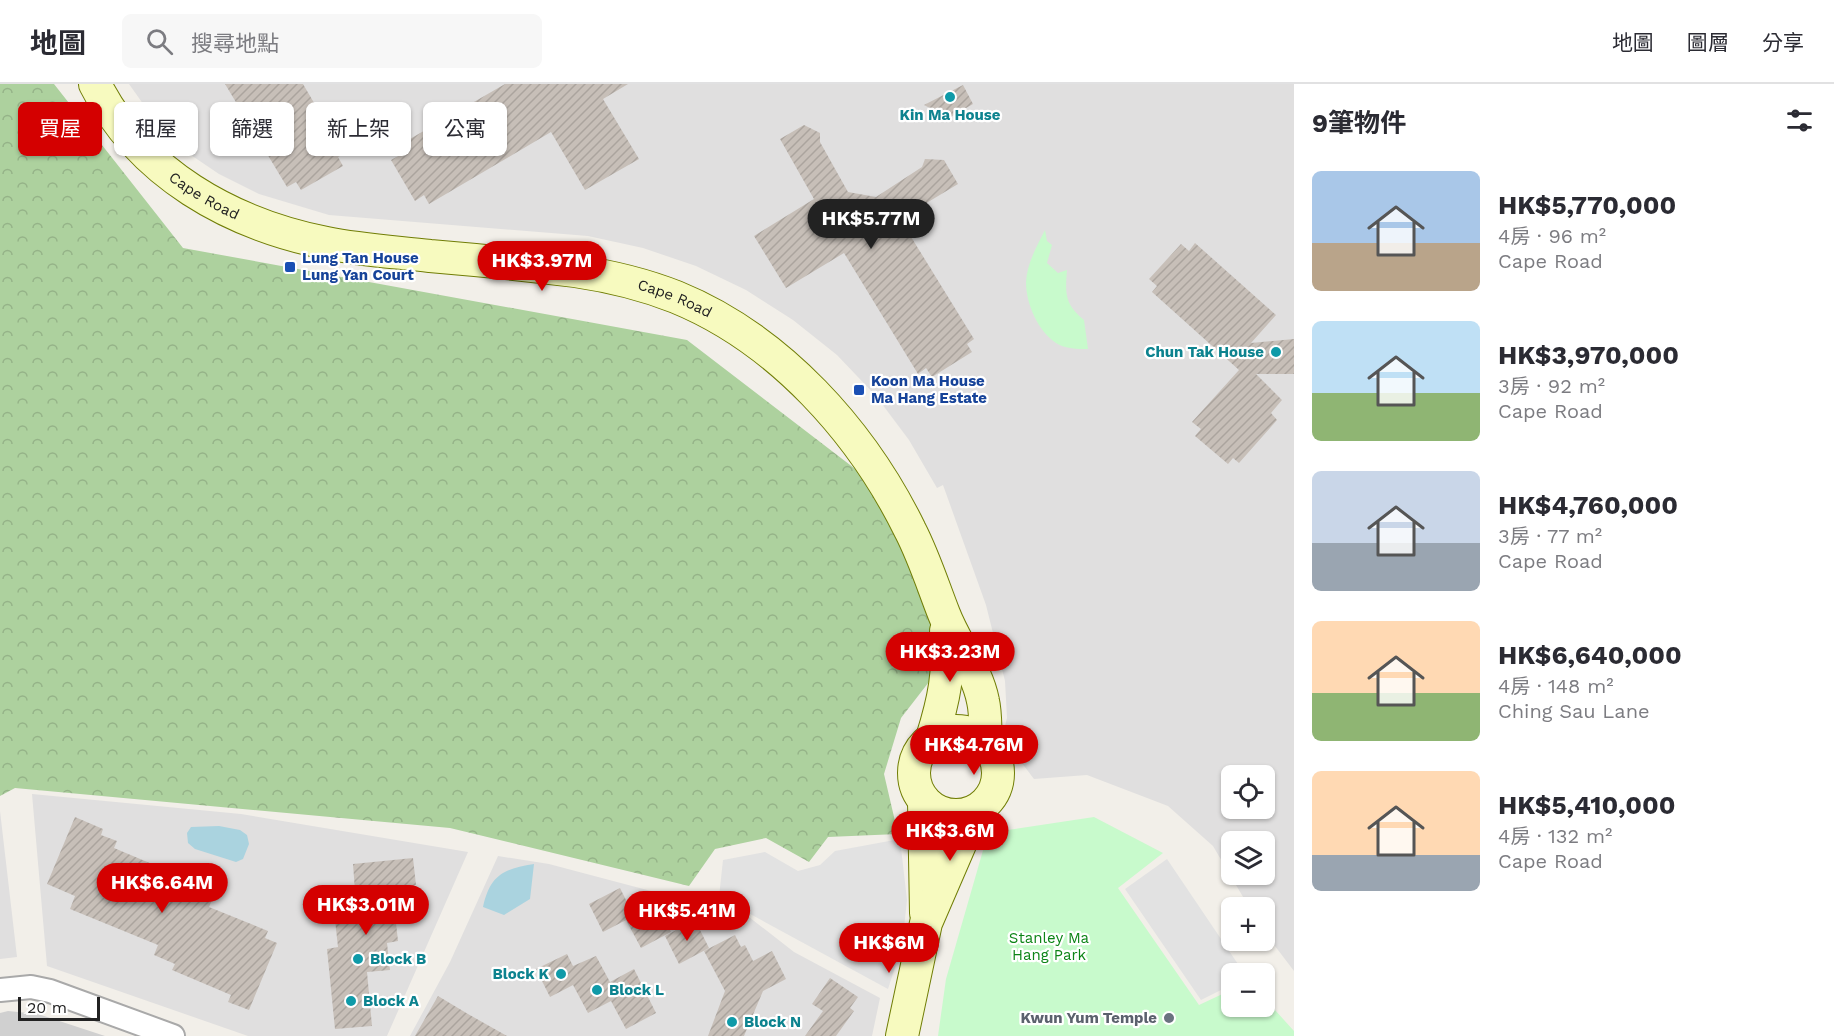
<!DOCTYPE html>
<html lang="zh-TW">
<head>
<meta charset="utf-8">
<style>
	:root { --surface:#fff; --page:#f7f7f7; --text:#2b2b33; --muted:#7c7c81; --line:#e1e1e2; --accent:#d40000 }
	body { margin:0; font-family:"Work Sans","Noto Sans TC",sans-serif; background:var(--page); color:var(--text); height:100vh; display:flex; flex-direction:column; font-size:22px; white-space:nowrap }
	* { box-sizing:border-box; margin:0 }
	p { font-size:20px; color:var(--muted) }
	.icon { flex:none; width:33px; height:33px; fill:none; stroke:currentColor; stroke-width:2; stroke-linecap:round; stroke-linejoin:round }
	.map { position:relative; flex:1; overflow:hidden }
	.panel { display:flex; flex-direction:column; background:var(--surface); width:540px }
	.panel>* { flex:none }
	.guide { position:absolute; left:18px; top:18px; width:570px; height:54px; display:flex; gap:12px }
	.controls { position:absolute; left:1221px; top:681px; display:grid; gap:12px }
	.controls a { display:grid; place-items:center; width:54px; height:54px; border-radius:9px; background:var(--surface); box-shadow:0 2px 4px #0004; font-size:30px }
	.scale { position:absolute; left:18px; bottom:15px; width:82px; box-sizing:border-box; padding-left:6px; border:3px solid #222; border-top:0; font-size:16px; line-height:21px; white-space:nowrap; color:#222; -webkit-text-stroke:4px #fff; paint-order:stroke }
	.price { position:absolute; translate:-50% -51px; padding:0 14px; border-radius:21px; background:var(--accent); color:#fff; font-size:20px; line-height:39px; filter:drop-shadow(0 2px 3px #0008) }
	.price::after { content:''; position:absolute; left:50%; top:36px; width:18px; height:14px; margin-left:-9px; background:inherit; clip-path:polygon(0 0,100% 0,50% 100%) }
	.price.current { background:#222; color:#fff }
	ul { padding:0; list-style:none }
	li { display:flex; align-items:center; gap:18px; height:150px; padding:0 18px }
	li span { display:grid; place-items:center; flex:none; width:168px; height:120px; border-radius:9px; color:#555 }
	li>.icon { margin-inline-start:auto }
	span .icon { width:72px; height:72px; fill:#fffc; stroke-width:1 }
	li b { font-size:26px }
	h2 { display:flex; justify-content:space-between; align-items:center; height:72px; padding:0 18px; font-size:26px }
	.pill { padding:0 21px; border-radius:9px; background:var(--surface); box-shadow:0 2px 4px #0004; font-size:21px; line-height:54px }
	.pill.current { background:var(--accent); color:#fff }
	header { display:flex; align-items:center; gap:36px; box-sizing:border-box; height:84px; padding:0 30px; background:var(--surface); border-bottom:2px solid var(--line) }
	header strong { font-size:28px }
	nav { display:flex; gap:33px; margin-inline-start:auto; font-size:21px }
	.search { width:420px; height:54px; background:var(--page); display:flex; align-items:center; gap:15px; box-sizing:border-box; padding:0 21px; border-radius:9px; color:var(--muted); font-size:22px }
	main { display:flex; flex:1; min-height:0 }
	.map>svg:first-child { display:block }
	.residential { fill:#e0dfdf; fill-rule:evenodd }
	.religious { fill:#d0d0d0 }
	.forest { fill:url(#forest-crowns) }
	.park { fill:#c8facc }
	.parking { fill:#e2e2e2 }
	.water { fill:#aad3df }
	.building { fill:url(#building-hatch) }
	.lines { fill:none; stroke-linecap:round; stroke-linejoin:round }
	.street-casing { stroke:#a9a9a9; stroke-width:26 }
	.secondary-casing { stroke:#707d05; stroke-width:34 }
	.street { stroke:#fff; stroke-width:22 }
	.secondary { stroke:#f7fabf; stroke-width:32 }
	.culture-dot { fill:#0f9aa8; stroke:#fff; stroke-width:2 }
	.transit-dot { fill:#1a4fb4; stroke:#fff; stroke-width:2 }
	.worship-dot { fill:#6b7280; stroke:#fff; stroke-width:2 }
	.labels { text-anchor:middle; stroke-width:4.5; stroke-linejoin:round; paint-order:stroke }
	.culture-label { font-size:15px; font-weight:bold; fill:#0d838f; stroke:#fff; text-anchor:start }
	.street-label { font-size:15px; fill:#222; stroke:#fff }
	.transit-label { font-size:15px; font-weight:bold; fill:#164399; stroke:#fff; text-anchor:start }
	.park-label { font-size:15px; fill:#0c8416; stroke:#fff }
	.worship-label { font-size:15px; font-weight:bold; fill:#5b616d; stroke:#fff; text-anchor:end }
</style>
</head>
<body>
<header>
<strong>地圖</strong>
<div class="search"><svg class="icon" aria-label="search" viewBox="0 0 24 24"><circle cx="10" cy="10" r="6"/><path d="M15 15l6 6"/></svg>搜尋地點</div>
<nav><a>地圖</a><a>圖層</a><a>分享</a></nav>
</header>
<main>
<div class="map">
<svg width="1294" height="952" viewBox="0 0 1294 952">
	<defs>
		<pattern id="forest-crowns" width="20" height="18" patternUnits="userSpaceOnUse" patternTransform="scale(1.5)"><rect width="20" height="18" fill="#add19e"/><path d="M2 6a3 3 0 1 1 6 0M12 15a3 3 0 1 1 6 0" fill="none" stroke="#95b388"/></pattern>
		<pattern id="building-hatch" width="6" height="6" patternUnits="userSpaceOnUse" patternTransform="scale(1.5)"><rect width="6" height="6" fill="#c7bfb8"/><path d="M-1 1l2-2M0 6l6-6M5 7l2-2" fill="none" stroke="#aba49e"/></pattern>
	</defs>
	<rect width="100%" height="100%" fill="#f2efe9"/>
	<path class="residential" d="M129 0H1294V887L1265 849 1264 824 1249 823 1213 762 1168 722 1087 691 1034 695 1002 653 1007 634 1005 597 986 521 943 401 937 404 909 356 876 312 837 271 793 236 746 206 696 182 643 164 588 152 329 131 259 110 219 90 182 65 156 38ZM1232 692H1264V724H1232ZM1232 758H1264V790H1232Z
		M32 710 241 730 468 768 387 952H248L47 882Z
		M0 727 17 873 0 875Z
		M498 772 549 780 749 833 794 868 880 914 872 952H410L450 878Z"/>
	<path class="religious" d="M8 927 38 930 105 952H0V929Z"/>
	<path class="forest" d="M0 0H54L183 164 687 256 871 397 944 551 932 594 901 634 884 690 898 750 828 753 809 778 766 754 715 765 689 802 450 744 15 704 0 712Z"/>
	<path class="park" d="M1045 146 1047 157 1052 161 1047 179 1058 189 1067 186C1065 210 1065 220 1084 236L1088 265C1078 265 1065 265 1056 259 1038 247 1026 220 1026 198 1027 179 1037 162 1045 146Z
		M1094 733 1163 769 1118 804 1199 921 1231 906 1232 922H1264L1265 915 1294 947V952H938L946 895 988 749Z"/>
	<path class="parking" d="M900 755 907 816 902 862 888 905 719 813 723 776 765 768 798 787 820 781 835 767Z
		M1167 775 1244 889 1232 890 1231 901 1201 916 1125 805Z"/>
	<path class="water" d="M219 742 240 746 247 751 249 760 243 775 236 778 195 765 188 759 187 749 191 743Z
		M534 780 530 815 504 831 483 823C490 791 503 785 534 780Z"/>
	<path class="building" d="M225 0H303L344 70 338 73 343 82 301 106 296 98 287 103Z
		M505 0H628L603 15 639 75 585 106 551 48 429 120 424 111 415 117 391 76 400 71 396 63Z
		M963 1 973 20 949 34 924 21Z
		M804 41 820 49V58L848 108 876 113 922 83 925 75 944 76 958 100 900 135 974 255 967 260 972 268 932 293 926 284 918 290 844 169 786 204 754 152 814 115 780 55Z
		M1195 159 1276 231 1251 259 1294 255V290H1256L1282 316 1271 329 1277 336 1239 379 1233 374 1228 380 1195 352 1201 345 1192 338 1239 286 1152 208 1157 202 1149 195 1181 160 1189 167Z
		M75 733 103 745 101 751 117 757 114 764 171 788 170 791 206 806 203 812 212 816 209 823 268 847 265 854 277 859 249 926 228 918 231 911 172 886 175 880 154 871 158 861 70 825 75 812 47 800Z
		M413 774 416 801 405 802 407 829 395 830 398 857 387 859 390 886 367 888 372 942 335 945 327 865 338 863 335 836 347 835 344 808 355 807 353 780Z
		M620 804 634 832 603 848 589 820Z
		M657 820 671 848 641 864 626 836Z
		M695 836 709 864 679 880 665 852Z
		M735 851 741 863 745 861 753 877 772 867 786 895 763 907 744 952H708L725 907 704 867Z
		M567 870 573 882 596 872 610 898 634 885 656 929 626 945 611 917 588 929 573 901 550 913 536 885Z
		M830 894 858 913 850 924 854 927 836 952H805L823 927 812 920Z
		M438 912 468 930 507 952H415Z"/>
	<g class="lines">
		<defs>
			<path id="street" d="M0 906 31 903 50 907 173 952"/>
			<g id="secondary">
				<path id="s1" d="M95 0C140 90 231 140 326 159 360 166 395 168 430 172 478 176 527 181 575 187 609 192 643 200 676 213 779 255 862 348 910 446 924 473 933 502 944 530 955 559 977 586 983 617 986 630 985 645 986 658"/>
				<circle cx="956" cy="689" r="42"/>
				<path d="M932 654C944 616 950 587 946 547"/>
				<path d="M924 717 926 829"/>
				<path d="M902 952 926 839 974 728"/>
			</g>
		</defs>
		<use href="#street" class="street-casing"/>
		<use href="#secondary" class="secondary-casing"/>
		<use href="#street" class="street"/>
		<use href="#secondary" class="secondary"/>
	</g>
	<g class="culture-dot">
		<circle cx="950" cy="13" r="6"/>
		<circle cx="1276" cy="268" r="6"/>
		<circle cx="358" cy="875" r="6"/>
		<circle cx="561" cy="890" r="6"/>
		<circle cx="597" cy="906" r="6"/>
		<circle cx="351" cy="917" r="6"/>
		<circle cx="732" cy="938" r="6"/>
	</g>
	<g class="transit-dot">
		<rect x="284" y="177" width="12" height="12" rx="3"/>
		<rect x="853" y="300" width="12" height="12" rx="3"/>
	</g>
	<circle class="worship-dot" cx="1169" cy="934" r="6"/>
	<g class="labels">
		<g class="culture-label">
			<text x="950" y="36" text-anchor="middle">Kin Ma House</text>
			<text x="1264" y="273" text-anchor="end">Chun Tak House</text>
			<text x="370" y="880">Block B</text>
			<text x="549" y="895" text-anchor="end">Block K</text>
			<text x="609" y="911">Block L</text>
			<text x="363" y="922">Block A</text>
			<text x="744" y="943">Block N</text>
		</g>
		<g class="street-label">
			<text dy="5" stroke="none"><textPath href="#s1" startOffset="159">Cape Road</textPath></text>
			<text dy="5" stroke="none"><textPath href="#s1" startOffset="645">Cape Road</textPath></text>
		</g>
		<g class="transit-label">
			<text x="302" y="179">Lung Tan House<tspan x="302" dy="17">Lung Yan Court</tspan></text>
			<text x="871" y="302">Koon Ma House<tspan x="871" dy="17">Ma Hang Estate</tspan></text>
		</g>
		<g class="park-label">
			<text x="1049" y="859">Stanley Ma<tspan x="1049" dy="17">Hang Park</tspan></text>
		</g>
		<g class="worship-label">
			<text x="1157" y="939">Kwun Yum Temple</text>
		</g>
	</g>
</svg>
<div class="controls">
<a><svg class="icon" aria-label="locate" viewBox="0 0 24 24"><circle cx="12" cy="12" r="6"/><path d="M12 2v4M12 18v4M2 12h4M18 12h4"/></svg></a>
<a><svg class="icon" aria-label="layers" viewBox="0 0 24 24"><path d="M12 4l9 5-9 5-9-5zM3 14l9 5 9-5"/></svg></a>
<a>+</a>
<a>−</a>
</div>
<div class="scale">20 m</div>
<b class="price current" style="left:871px;top:166px">HK$5.77M</b>
<b class="price" style="left:542px;top:208px">HK$3.97M</b>
<b class="price" style="left:950px;top:599px">HK$3.23M</b>
<b class="price" style="left:974px;top:692px">HK$4.76M</b>
<b class="price" style="left:950px;top:778px">HK$3.6M</b>
<b class="price" style="left:162px;top:830px">HK$6.64M</b>
<b class="price" style="left:366px;top:852px">HK$3.01M</b>
<b class="price" style="left:687px;top:858px">HK$5.41M</b>
<b class="price" style="left:889px;top:890px">HK$6M</b>
<div class="guide">
<a class="pill current">買屋</a>
<a class="pill">租屋</a>
<a class="pill">篩選</a>
<a class="pill">新上架</a>
<a class="pill">公寓</a>
</div>
</div>
<section class="panel">
<h2>9筆物件<svg class="icon" aria-label="filters" viewBox="0 0 24 24"><path d="M4 7h16M4 17h16"/><circle cx="9" cy="7" r="2"/><circle cx="15" cy="17" r="2"/></svg></h2>
<ul>
<li><span style="background:linear-gradient(#a9c7e8 60%,#b9a48a 0)"><svg class="icon" aria-label="home" viewBox="0 0 24 24"><path d="M3 11l9-7 9 7M6 9v11h12V9"/></svg></span><div><b>HK$5,770,000</b><p>4房 · 96 m²</p><p>Cape Road</p></div></li>
<li><span style="background:linear-gradient(#bfe0f5 60%,#8fb573 0)"><svg class="icon" aria-label="home" viewBox="0 0 24 24"><path d="M3 11l9-7 9 7M6 9v11h12V9"/></svg></span><div><b>HK$3,970,000</b><p>3房 · 92 m²</p><p>Cape Road</p></div></li>
<li><span style="background:linear-gradient(#c9d6e8 60%,#9aa5b1 0)"><svg class="icon" aria-label="home" viewBox="0 0 24 24"><path d="M3 11l9-7 9 7M6 9v11h12V9"/></svg></span><div><b>HK$4,760,000</b><p>3房 · 77 m²</p><p>Cape Road</p></div></li>
<li><span style="background:linear-gradient(#ffd9b3 60%,#8fb573 0)"><svg class="icon" aria-label="home" viewBox="0 0 24 24"><path d="M3 11l9-7 9 7M6 9v11h12V9"/></svg></span><div><b>HK$6,640,000</b><p>4房 · 148 m²</p><p>Ching Sau Lane</p></div></li>
<li><span style="background:linear-gradient(#ffd9b3 70%,#9aa5b1 0)"><svg class="icon" aria-label="home" viewBox="0 0 24 24"><path d="M3 11l9-7 9 7M6 9v11h12V9"/></svg></span><div><b>HK$5,410,000</b><p>4房 · 132 m²</p><p>Cape Road</p></div></li>
</ul>
</section>
</main>
</body>
</html>
